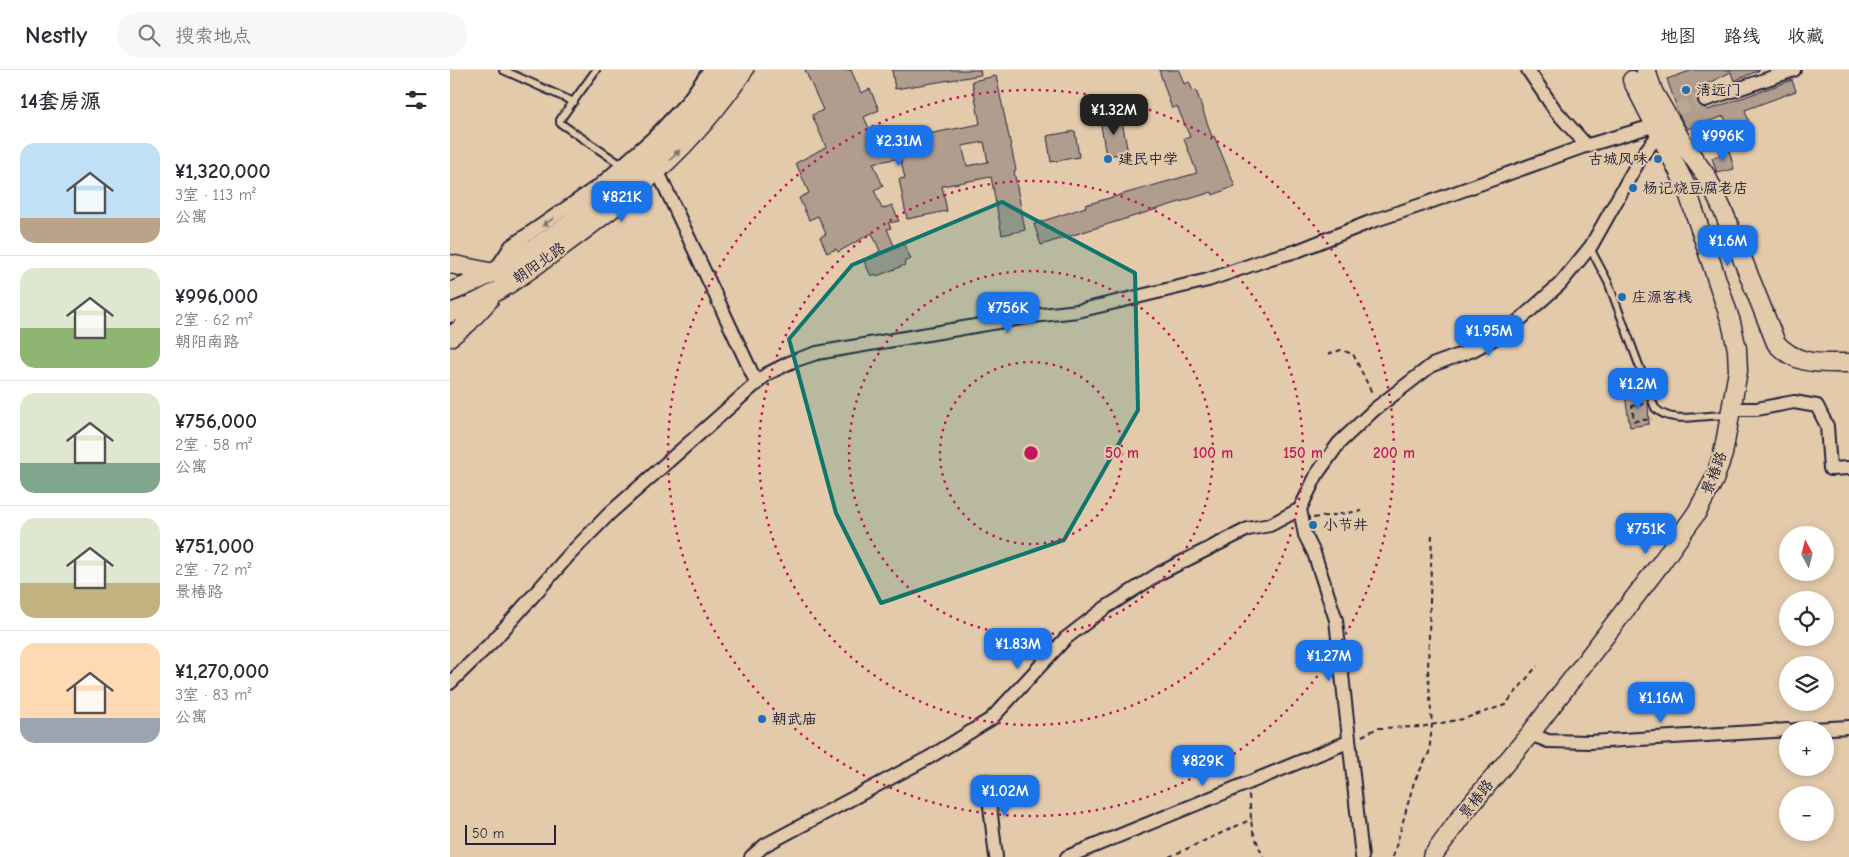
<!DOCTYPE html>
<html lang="zh">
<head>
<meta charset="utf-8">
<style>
	:root { --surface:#fff; --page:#f7f7f7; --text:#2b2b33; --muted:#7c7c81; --line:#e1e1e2; --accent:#1a73e8 }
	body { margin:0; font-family:"Comic Neue","LXGW WenKai TC",sans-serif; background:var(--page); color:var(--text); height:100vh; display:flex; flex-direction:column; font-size:19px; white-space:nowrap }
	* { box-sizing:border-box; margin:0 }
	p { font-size:16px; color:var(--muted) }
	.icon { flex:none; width:28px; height:28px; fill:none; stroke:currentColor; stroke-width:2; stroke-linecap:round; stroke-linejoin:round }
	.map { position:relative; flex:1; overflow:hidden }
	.drawer { display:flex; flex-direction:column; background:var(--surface); width:450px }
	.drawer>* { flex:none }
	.needle { width:32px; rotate:353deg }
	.controls { position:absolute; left:1329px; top:456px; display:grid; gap:10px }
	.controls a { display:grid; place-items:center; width:55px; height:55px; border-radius:50%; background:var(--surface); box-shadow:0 2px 8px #0003; font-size:25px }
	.scale { position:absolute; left:15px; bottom:12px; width:91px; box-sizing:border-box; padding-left:5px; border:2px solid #22223b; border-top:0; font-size:14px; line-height:18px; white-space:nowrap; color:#22223b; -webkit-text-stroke:4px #e3caab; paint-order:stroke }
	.price { position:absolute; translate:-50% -42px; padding:0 11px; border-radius:10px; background:var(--accent); color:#fff; font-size:16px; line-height:32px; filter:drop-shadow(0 1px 2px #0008) }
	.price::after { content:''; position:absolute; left:50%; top:30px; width:15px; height:11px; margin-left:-8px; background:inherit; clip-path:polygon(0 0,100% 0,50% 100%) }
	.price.selected { background:#222; color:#fff }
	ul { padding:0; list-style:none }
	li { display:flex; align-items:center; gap:15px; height:125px; padding:0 20px }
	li+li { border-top:1px solid var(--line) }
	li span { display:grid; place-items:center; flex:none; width:140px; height:100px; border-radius:15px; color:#555 }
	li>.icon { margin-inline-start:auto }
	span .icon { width:60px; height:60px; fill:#fffc; stroke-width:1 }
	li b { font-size:21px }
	h2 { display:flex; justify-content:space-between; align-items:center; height:60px; padding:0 20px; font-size:21px }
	header { display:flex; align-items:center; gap:30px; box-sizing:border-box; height:70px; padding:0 25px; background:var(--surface); border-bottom:1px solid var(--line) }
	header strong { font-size:24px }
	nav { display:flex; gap:28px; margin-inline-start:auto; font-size:18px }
	.search { width:350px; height:45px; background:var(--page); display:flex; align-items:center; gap:12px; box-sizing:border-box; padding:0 18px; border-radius:28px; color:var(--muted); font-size:19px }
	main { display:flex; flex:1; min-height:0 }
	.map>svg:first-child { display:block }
	.building { fill:#b09d8e; stroke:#22223b; fill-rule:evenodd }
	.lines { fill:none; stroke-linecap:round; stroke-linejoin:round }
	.street-tunnel { stroke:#bca895; stroke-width:12; stroke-dasharray:12 6; stroke-linecap:butt }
	.lane-casing { stroke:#22223b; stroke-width:10 }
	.street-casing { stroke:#22223b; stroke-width:16 }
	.secondary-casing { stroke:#22223b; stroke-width:21 }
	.path { stroke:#22223b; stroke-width:2; stroke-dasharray:5 4; stroke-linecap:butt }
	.lane { stroke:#e3caab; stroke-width:6 }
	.street { stroke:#e3caab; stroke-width:12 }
	.secondary { stroke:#e3caab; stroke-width:18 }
	.oneway { fill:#827673 }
	.marked { fill:#0f766e; fill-opacity:0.2; stroke:#0f766e; stroke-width:4; stroke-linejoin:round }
	.ring { fill:none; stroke:#c2185b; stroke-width:2.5; stroke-dasharray:2.5 5 }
	.poi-dot { fill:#1f6fb2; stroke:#e3caab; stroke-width:2 }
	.labels { text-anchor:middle; stroke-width:4; stroke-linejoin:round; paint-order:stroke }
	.poi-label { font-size:15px; fill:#22223b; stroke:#e3caab; text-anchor:start }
	.street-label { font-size:15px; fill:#22223b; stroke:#e3caab }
	.centre { fill:#c2185b; stroke:#e3caab; stroke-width:2.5 }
	.ring-label { font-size:15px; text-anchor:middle; font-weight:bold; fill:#c2185b; stroke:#e3caab; stroke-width:4; stroke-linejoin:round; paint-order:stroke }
</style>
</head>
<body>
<header>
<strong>Nestly</strong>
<div class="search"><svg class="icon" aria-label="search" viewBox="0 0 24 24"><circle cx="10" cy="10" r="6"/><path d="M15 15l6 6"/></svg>搜索地点</div>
<nav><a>地图</a><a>路线</a><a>收藏</a></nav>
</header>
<main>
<section class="drawer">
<h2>14套房源<svg class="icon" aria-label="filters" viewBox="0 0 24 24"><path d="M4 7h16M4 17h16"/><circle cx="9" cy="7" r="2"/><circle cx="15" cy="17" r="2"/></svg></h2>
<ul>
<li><span style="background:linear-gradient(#bfe0f5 75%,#b9a48a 0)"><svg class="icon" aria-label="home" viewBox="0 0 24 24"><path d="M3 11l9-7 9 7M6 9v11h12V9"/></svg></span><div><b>¥1,320,000</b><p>3室 · 113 m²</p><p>公寓</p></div></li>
<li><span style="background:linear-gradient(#dfe7d0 60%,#8fb573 0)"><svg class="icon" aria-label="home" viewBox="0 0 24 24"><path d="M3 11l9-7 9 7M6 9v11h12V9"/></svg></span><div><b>¥996,000</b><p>2室 · 62 m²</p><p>朝阳南路</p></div></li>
<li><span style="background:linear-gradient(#dfe7d0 70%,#7fa58c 0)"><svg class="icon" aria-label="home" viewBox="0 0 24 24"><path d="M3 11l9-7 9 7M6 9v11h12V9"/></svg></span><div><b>¥756,000</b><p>2室 · 58 m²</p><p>公寓</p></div></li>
<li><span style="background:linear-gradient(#dfe7d0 65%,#c2b280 0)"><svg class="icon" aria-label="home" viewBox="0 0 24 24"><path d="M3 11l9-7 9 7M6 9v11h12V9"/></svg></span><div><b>¥751,000</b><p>2室 · 72 m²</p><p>景椿路</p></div></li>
<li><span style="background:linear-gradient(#ffd9b3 75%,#9aa5b1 0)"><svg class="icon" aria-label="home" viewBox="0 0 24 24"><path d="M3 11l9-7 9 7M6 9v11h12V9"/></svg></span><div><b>¥1,270,000</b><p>3室 · 83 m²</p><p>公寓</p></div></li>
</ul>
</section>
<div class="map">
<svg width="1399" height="787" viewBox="0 0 1399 787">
	<rect width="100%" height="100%" fill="#e3caab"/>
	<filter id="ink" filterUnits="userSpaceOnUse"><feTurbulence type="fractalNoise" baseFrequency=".02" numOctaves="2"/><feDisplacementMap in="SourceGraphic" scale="10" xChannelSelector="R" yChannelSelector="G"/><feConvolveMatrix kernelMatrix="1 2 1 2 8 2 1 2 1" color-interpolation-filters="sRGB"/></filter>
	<g filter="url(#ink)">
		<path class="building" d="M355 0H401L411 23 420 19 429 40 414 47 426 74 530 54 522 11 546 6 566 100 564 101 575 160 552 165 541 107 492 116 497 141 457 149 449 109 455 108 450 88 423 93 433 116 424 120 432 139 442 135 449 151 438 153 441 158 437 159 445 178 454 174 461 189 454 192 455 195 427 206 426 204 421 206 414 191 430 181 422 163 388 182 386 179 377 183 370 167 376 164 368 146 359 150 349 128 359 123 346 93 376 77 362 45 373 40ZM534 72 538 92 517 96 512 76Z
			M442 0H530L531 5 445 19Z
			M709 0H729L734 14 739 12 743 21 746 20 762 67 764 66 785 116 763 125 762 122 591 175 584 154 636 137 635 135 747 103 734 69 740 67 727 36 722 39Z
			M1243 0H1310L1284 11 1281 2 1250 17 1252 23 1247 28 1248 33 1258 40 1342 10 1346 21 1295 40 1301 58 1280 65 1274 46 1237 59 1230 47 1217 9Z
			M671 46 678 83 656 86 650 49Z
			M625 61 629 87 601 92 597 66Z
			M1279 80 1284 99 1267 103 1262 88 1270 86V82Z
			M1194 323 1198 332 1199 354 1180 357 1175 326Z"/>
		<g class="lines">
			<path class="street-tunnel" d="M1227 39 1255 30"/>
			<defs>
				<path id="lane" d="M53 0 124 32
					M146 0 110 50V53L173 96
					M1140 178 1158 212 1205 338C1225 357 1255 342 1279 346"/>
				<path id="street" d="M1078 0 1105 40 1137 76
					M1255 30 1344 0
					M208 102 307 314
					M46 199 61 176 151 114 204 67 237 32 260 0
					M1281 339H1307L1344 332 1367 336 1377 356 1380 399 1399 398
					M0 613 45 569 119 485 160 443 317 304 343 291 367 283 583 246 628 241 758 210 821 188 847 181 920 152 977 133 1132 77 1206 55
					M1345 660 1399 657
					M1080 664 1098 671 1140 672 1338 660
					M537 711 546 787
					M301 787 315 775 480 687 541 649 616 568 655 538 710 503 798 459 820 455 850 439
					M617 787 898 672
					M912 787 886 550 864 483 855 465 850 439 867 404 889 373 925 339 982 295 1023 280 1056 262 1110 214 1141 176 1191 87 1210 63"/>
				<path id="secondary" d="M1196 0 1205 27
					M1184 11 1205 25 1234 75 1257 107 1274 143 1326 273C1346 296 1371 293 1399 293
					M0 194 44 203
					M0 222C45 205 83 180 122 152 181 108 235 61 277 0
					M0 243C40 230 73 205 107 180 184 124 240 80 294 0
					M0 267 18 253 39 230
					M982 787 1012 745 1080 664 1211 493 1247 442 1264 410 1273 384 1288 301 1287 279 1281 252 1235 114 1182 10"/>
			</defs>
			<use href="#lane" class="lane-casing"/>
			<use href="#street" class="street-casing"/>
			<use href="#secondary" class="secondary-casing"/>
			<path class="path" d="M878 284 891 280 903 284 923 325
				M1194 334 1182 336 1184 351 1202 349
				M863 448 911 441
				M912 666 928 658 970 657 1013 649 1055 635 1087 596
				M799 725 802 759 813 787
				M719 787 802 749
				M943 787 964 712 979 683 982 655 978 600 982 461"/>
			<use href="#lane" class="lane"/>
			<use href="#street" class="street"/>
			<use href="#secondary" class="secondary"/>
		</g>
		<defs><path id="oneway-solid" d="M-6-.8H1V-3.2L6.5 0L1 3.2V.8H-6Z" transform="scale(1.25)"/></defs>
		<g class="oneway">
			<use href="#oneway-solid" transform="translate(225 85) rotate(-46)"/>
			<use href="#oneway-solid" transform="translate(98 152) rotate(145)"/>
		</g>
	</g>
	<path class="marked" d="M552 132 685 203 688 340 614 470 431 533 386 443 339 269 402 195Z"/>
	<g class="ring">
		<circle cx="581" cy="383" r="91"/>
		<circle cx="581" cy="383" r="182"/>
		<circle cx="581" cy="383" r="272"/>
		<circle cx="581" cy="383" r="363"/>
	</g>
	<g class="poi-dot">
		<circle cx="1236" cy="20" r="5"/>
		<circle cx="658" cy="89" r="5"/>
		<circle cx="1208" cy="89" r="5"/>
		<circle cx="1183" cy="118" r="5"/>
		<circle cx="1172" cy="227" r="5"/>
		<circle cx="863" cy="455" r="5"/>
		<circle cx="312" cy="649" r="5"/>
	</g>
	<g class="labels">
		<g class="poi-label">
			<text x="1246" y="25">清远门</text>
			<text x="668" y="94">建民中学</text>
			<text x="1198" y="94" text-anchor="end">古城风味</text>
			<text x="1193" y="123">杨记烧豆腐老店</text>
			<text x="1182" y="232">庄源客栈</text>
			<text x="873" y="460">小节井</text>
			<text x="322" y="654">朝武庙</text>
		</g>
		<g class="street-label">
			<text transform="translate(89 193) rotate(-35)" y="5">朝阳北路</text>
			<text transform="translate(1264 403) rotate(-69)" y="5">景椿路</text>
			<text transform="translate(1026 729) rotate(-51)" y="5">景椿路</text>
		</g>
	</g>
	<circle cx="581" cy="383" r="8" class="centre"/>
	<g class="ring-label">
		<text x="672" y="388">50 m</text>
		<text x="763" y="388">100 m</text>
		<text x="853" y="388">150 m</text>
		<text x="944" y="388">200 m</text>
	</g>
</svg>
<div class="controls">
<a><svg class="needle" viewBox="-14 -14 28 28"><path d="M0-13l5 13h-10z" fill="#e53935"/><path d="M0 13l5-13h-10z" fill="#7c7c81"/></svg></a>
<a><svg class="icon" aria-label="locate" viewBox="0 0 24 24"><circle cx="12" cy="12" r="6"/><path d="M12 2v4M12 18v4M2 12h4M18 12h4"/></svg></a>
<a><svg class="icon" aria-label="layers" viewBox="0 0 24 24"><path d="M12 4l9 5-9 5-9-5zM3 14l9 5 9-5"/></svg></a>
<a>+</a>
<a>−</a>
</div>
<div class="scale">50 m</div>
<b class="price selected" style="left:664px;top:66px">¥1.32M</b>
<b class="price" style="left:1273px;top:92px">¥996K</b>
<b class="price" style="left:449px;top:97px">¥2.31M</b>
<b class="price" style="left:172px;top:153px">¥821K</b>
<b class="price" style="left:1278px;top:197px">¥1.6M</b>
<b class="price" style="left:558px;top:264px">¥756K</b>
<b class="price" style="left:1039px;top:287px">¥1.95M</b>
<b class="price" style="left:1188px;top:340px">¥1.2M</b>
<b class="price" style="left:1196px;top:485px">¥751K</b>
<b class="price" style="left:568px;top:600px">¥1.83M</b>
<b class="price" style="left:879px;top:612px">¥1.27M</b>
<b class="price" style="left:1211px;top:654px">¥1.16M</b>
<b class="price" style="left:753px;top:717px">¥829K</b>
<b class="price" style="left:555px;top:747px">¥1.02M</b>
</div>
</main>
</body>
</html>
